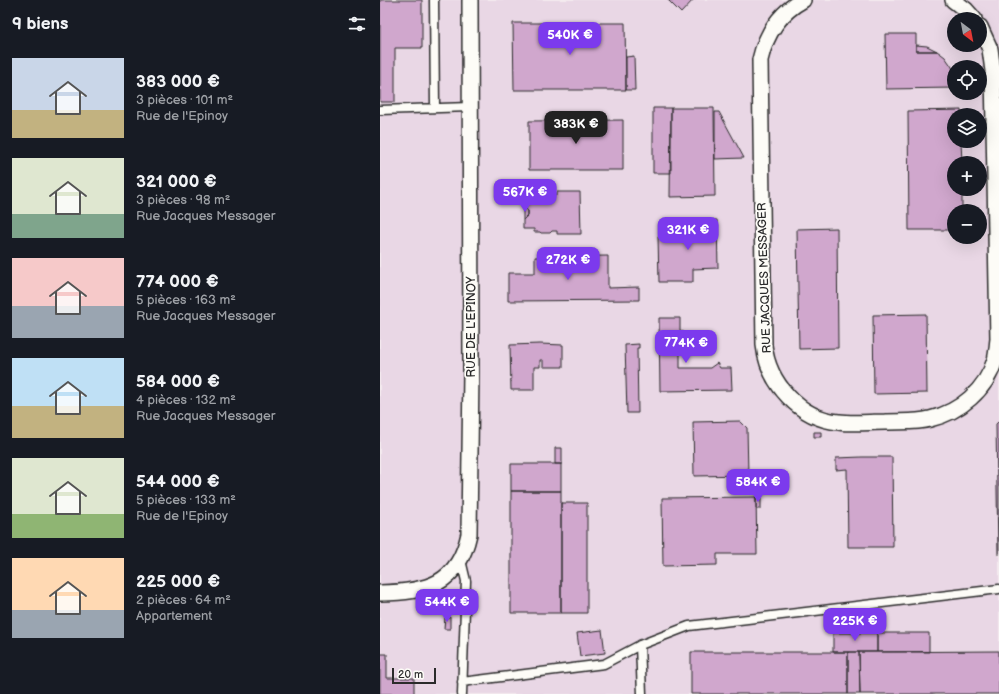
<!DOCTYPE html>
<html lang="fr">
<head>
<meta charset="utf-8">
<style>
	:root { --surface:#171b24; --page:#242831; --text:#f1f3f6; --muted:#9ea1a6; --accent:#7c3aed }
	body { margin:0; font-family:"Balsamiq Sans",sans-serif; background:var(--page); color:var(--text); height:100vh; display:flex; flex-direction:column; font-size:15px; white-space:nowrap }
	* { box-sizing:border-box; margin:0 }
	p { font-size:13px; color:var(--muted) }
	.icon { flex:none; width:22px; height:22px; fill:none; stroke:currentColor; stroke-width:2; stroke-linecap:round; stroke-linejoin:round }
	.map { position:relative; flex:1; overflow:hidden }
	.drawer { display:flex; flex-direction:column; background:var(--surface); width:380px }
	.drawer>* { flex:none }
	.needle { width:26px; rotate:148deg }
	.tools { position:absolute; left:567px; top:12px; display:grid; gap:8px }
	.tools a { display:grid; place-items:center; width:40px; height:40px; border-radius:50%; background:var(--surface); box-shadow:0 4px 16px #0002; font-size:20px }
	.scale { position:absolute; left:12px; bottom:10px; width:44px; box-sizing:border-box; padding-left:4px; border:2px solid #2b2b2b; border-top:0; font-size:11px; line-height:14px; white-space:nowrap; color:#2b2b2b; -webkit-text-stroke:3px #fdfcf7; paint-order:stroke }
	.price { position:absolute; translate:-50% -34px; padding:0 9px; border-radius:8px; background:var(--accent); color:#fff; font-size:13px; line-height:26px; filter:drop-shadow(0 1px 2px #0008) }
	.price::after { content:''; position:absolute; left:50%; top:24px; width:12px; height:9px; margin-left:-6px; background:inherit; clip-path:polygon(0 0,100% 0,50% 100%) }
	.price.current { background:#222; color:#fff }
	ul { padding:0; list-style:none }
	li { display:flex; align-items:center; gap:12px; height:100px; padding:0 12px }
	li span { display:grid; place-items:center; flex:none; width:112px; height:80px; border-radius:0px; color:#555 }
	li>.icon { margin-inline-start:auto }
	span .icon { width:48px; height:48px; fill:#fffc; stroke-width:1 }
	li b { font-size:17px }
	h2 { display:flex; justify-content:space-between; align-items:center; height:48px; padding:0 12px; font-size:17px }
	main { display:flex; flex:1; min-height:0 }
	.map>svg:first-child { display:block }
	.built { fill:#e9d7e5; fill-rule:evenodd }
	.building { fill:#d0a7cd; stroke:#2b2b2b }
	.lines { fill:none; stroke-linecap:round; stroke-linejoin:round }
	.lane-casing { stroke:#2b2b2b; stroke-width:11 }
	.street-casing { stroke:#2b2b2b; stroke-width:18 }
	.lane { stroke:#fdfcf7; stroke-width:8 }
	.street { stroke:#fdfcf7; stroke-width:15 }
	.labels { text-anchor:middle; stroke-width:3.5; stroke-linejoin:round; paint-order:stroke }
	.street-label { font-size:12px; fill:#2b2b2b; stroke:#fdfcf7 }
</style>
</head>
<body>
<main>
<section class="drawer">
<h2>9 biens<svg class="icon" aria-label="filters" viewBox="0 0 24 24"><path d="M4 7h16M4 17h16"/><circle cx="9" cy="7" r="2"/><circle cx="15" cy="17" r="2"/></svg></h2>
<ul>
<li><span style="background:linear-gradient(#c9d6e8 65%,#c2b280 0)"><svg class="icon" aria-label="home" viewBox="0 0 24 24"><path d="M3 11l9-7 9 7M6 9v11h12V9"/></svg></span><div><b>383 000 €</b><p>3 pièces · 101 m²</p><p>Rue de l'Epinoy</p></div></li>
<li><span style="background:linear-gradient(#dfe7d0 70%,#7fa58c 0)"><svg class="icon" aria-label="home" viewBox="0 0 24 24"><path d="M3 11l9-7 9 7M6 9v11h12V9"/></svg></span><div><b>321 000 €</b><p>3 pièces · 98 m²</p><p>Rue Jacques Messager</p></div></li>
<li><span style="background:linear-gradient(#f6c9c9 60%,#9aa5b1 0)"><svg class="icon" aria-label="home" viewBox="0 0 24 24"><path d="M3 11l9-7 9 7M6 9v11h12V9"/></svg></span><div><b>774 000 €</b><p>5 pièces · 163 m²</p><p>Rue Jacques Messager</p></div></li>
<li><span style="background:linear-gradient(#bfe0f5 60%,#c2b280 0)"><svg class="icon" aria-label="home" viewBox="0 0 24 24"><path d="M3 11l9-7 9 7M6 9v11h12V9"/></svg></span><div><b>584 000 €</b><p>4 pièces · 132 m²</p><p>Rue Jacques Messager</p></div></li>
<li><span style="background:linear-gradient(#dfe7d0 70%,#8fb573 0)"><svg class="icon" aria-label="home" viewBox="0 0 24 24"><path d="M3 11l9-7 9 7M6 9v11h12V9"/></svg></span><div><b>544 000 €</b><p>5 pièces · 133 m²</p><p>Rue de l'Epinoy</p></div></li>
<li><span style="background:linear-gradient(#ffd9b3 65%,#9aa5b1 0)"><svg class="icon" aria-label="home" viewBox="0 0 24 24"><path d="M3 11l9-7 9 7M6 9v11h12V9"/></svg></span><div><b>225 000 €</b><p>2 pièces · 64 m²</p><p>Appartement</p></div></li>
</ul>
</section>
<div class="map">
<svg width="619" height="694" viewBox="0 0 619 694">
	<rect width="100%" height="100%" fill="#f4ebef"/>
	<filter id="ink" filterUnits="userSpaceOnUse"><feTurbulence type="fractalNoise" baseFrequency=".025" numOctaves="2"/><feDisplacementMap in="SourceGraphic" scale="8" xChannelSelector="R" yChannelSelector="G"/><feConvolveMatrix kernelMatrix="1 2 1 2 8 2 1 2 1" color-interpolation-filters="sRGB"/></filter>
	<g filter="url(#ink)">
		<path class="built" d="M0 0H619V694H0ZM574 19H600V45H574ZM574 67H600V93H574ZM574 115H600V141H574ZM574 163H600V189H574ZM574 211H600V237H574Z"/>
		<path class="building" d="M0 0H42V48H15V102H0Z
			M288 0H313L301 13Z
			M133 23H245L246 90H134Z
			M505 34H536V51H557L565 57 572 67 574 73V88L506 89Z
			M536 45 547 46 557 51H536Z
			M254 56 255 90H246V57Z
			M273 108H291V173H273Z
			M291 108H334L335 196 290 197Z
			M581 110V115H574V141H581L582 163H574V189H582V211H574V230H529L528 111Z
			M335 112H339L364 158 335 159Z
			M243 120V170H149V121Z
			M177 192H200L201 234H177V231H172L170 233H161L160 232H154V229H143V220L148 215V211L143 206V197H154V195H177Z
			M143 206 148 211V215L143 220Z
			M300 220H337L338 268 313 269V282H279L278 236H300Z
			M457 228 458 348 419 349 417 229Z
			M228 256V288L259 287V300L128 301V273H155V257Z
			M546 314 547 393 494 394 493 315Z
			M279 318H300V330L312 337 300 350V368H330L337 363 340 368H351L352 390 280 391Z
			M160 344 183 345V367H163V360H160V367H154V390H131L130 345Z
			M259 344V348H257L258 413H247L245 345Z
			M360 421 367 428 368 475 314 476 313 422Z
			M619 421V555H618L616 424Z
			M434 432H441V437H434Z
			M175 448H182V464H175Z
			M482 457H512L513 547H468L467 469 456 470V458Z
			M131 464H181V491H131Z
			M131 491H181V613H131Z
			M376 497 377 554H337V565L283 566 282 498Z
			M376 497H381V509H376Z
			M181 503H207V613H181Z
			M53 610H59V614H53Z
			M65 617H70V629H64Z
			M222 630 225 653 200 656 197 633Z
			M453 633H497V652H453Z
			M497 633H549V652H497Z
			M619 651V694H480L479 652Z
			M311 652H468V694H311Z
			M468 652H479L480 694H468Z
			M0 654H7V678H34V694H0Z"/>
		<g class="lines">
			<defs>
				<path id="lane" d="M54 0 55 108
					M0 110 90 107
					M81 560 86 581 82 694
					M260 645 262 694
					M82 682 224 664 260 645 309 626 619 589"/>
				<path id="street" d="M423 0C399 13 386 34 380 60L384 345C388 383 420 419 459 422 474 424 490 422 505 422 519 421 536 423 550 419 580 412 606 390 615 360 617 353 617 346 618 339L613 71 610 49 600 27
					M573 0 586 10 594 19
					M0 593C47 592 78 585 89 534L91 372 90 0"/>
			</defs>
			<use href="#lane" class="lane-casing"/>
			<use href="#street" class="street-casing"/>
			<use href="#lane" class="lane"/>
			<use href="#street" class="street"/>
		</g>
	</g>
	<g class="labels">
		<g class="street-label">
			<text transform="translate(384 278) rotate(-92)" y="4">RUE JACQUES MESSAGER</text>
			<text transform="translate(91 327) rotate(-90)" y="4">RUE DE L'EPINOY</text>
		</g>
	</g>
</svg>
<div class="tools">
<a><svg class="needle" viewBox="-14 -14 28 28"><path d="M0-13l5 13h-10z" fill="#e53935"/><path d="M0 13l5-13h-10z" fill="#9ea1a6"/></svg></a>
<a><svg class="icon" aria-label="locate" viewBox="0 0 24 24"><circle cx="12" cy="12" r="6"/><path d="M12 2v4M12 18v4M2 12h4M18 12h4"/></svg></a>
<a><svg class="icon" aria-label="layers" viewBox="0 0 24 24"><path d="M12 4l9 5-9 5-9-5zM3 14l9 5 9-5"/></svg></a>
<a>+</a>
<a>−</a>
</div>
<div class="scale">20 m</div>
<b class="price" style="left:190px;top:56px">540K €</b>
<b class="price current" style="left:196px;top:145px">383K €</b>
<b class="price" style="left:145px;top:213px">567K €</b>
<b class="price" style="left:308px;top:251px">321K €</b>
<b class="price" style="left:188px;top:281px">272K €</b>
<b class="price" style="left:306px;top:364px">774K €</b>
<b class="price" style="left:378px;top:503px">584K €</b>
<b class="price" style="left:67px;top:623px">544K €</b>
<b class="price" style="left:475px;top:642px">225K €</b>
</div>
</main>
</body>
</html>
